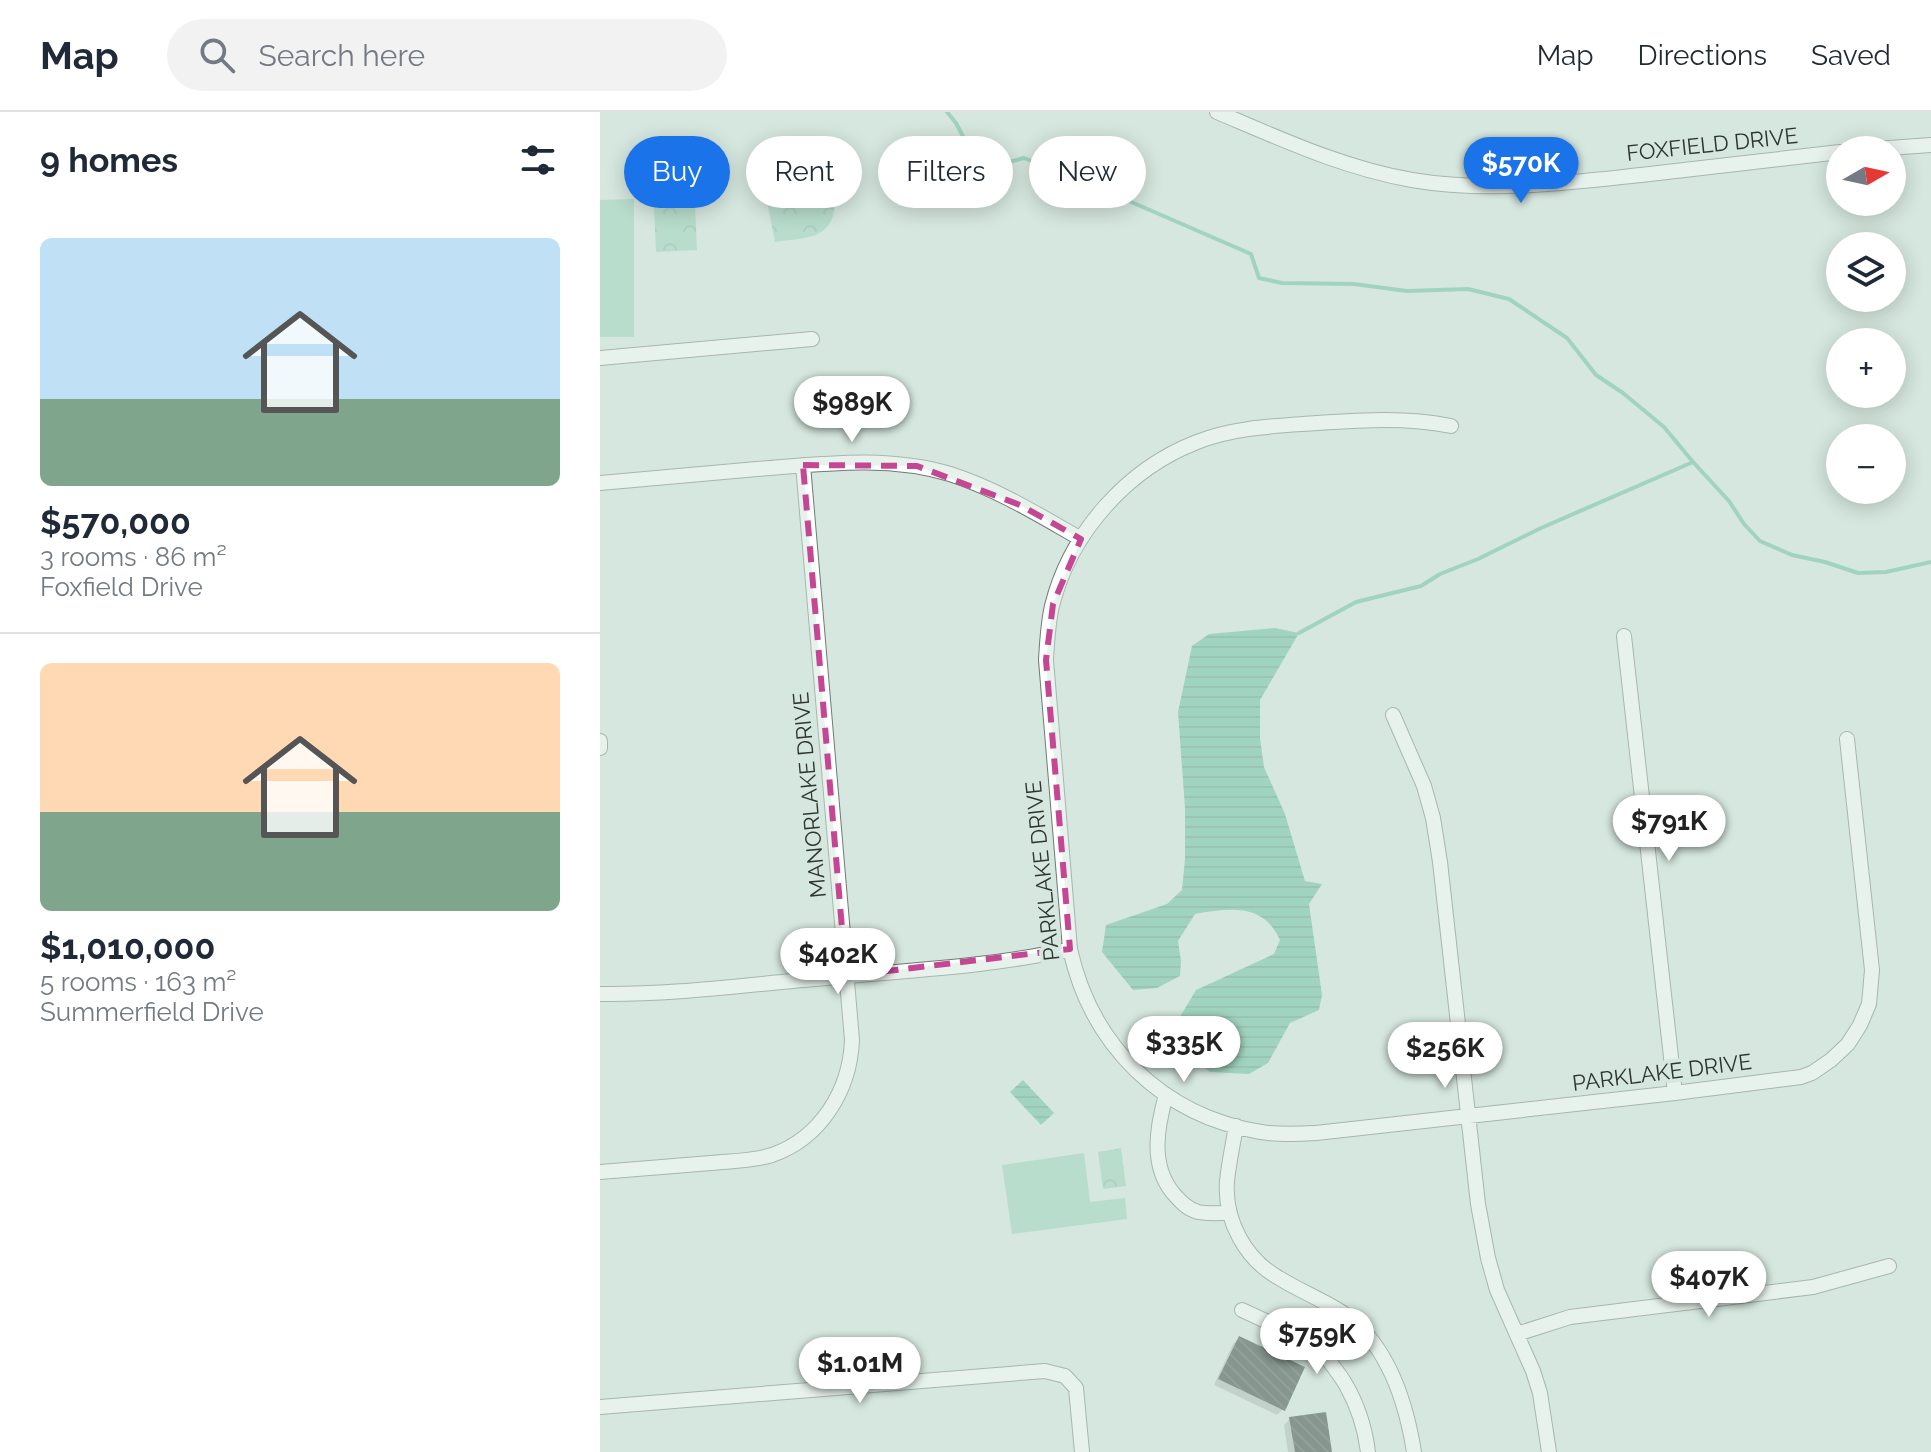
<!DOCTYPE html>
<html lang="en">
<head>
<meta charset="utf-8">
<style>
	:root { --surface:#fff; --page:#f2f2f3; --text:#1f2937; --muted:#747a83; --line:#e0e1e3; --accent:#1a73e8 }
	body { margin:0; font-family:Raleway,sans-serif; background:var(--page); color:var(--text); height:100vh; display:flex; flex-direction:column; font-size:30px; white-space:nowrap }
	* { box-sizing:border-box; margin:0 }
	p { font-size:26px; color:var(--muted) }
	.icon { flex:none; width:44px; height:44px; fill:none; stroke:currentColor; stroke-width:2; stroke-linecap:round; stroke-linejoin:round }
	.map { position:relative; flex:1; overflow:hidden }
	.panel { display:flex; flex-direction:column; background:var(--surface); width:600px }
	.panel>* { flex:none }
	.guide { position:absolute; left:24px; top:24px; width:760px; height:72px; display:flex; gap:16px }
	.needle { width:52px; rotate:81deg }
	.buttons { position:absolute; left:1226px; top:24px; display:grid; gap:16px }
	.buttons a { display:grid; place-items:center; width:80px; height:80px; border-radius:50%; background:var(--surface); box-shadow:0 4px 20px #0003; font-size:40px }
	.price { position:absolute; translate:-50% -68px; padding:0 18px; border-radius:28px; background:#fff; color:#222; font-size:26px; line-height:52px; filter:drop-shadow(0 2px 4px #0008) }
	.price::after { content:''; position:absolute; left:50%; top:48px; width:24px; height:18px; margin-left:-12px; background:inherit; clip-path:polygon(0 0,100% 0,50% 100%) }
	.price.active { background:var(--accent); color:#fff }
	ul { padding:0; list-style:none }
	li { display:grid; align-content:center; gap:16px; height:424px; padding:0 40px }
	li+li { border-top:2px solid var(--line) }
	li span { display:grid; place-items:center; height:248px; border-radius:12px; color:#555 }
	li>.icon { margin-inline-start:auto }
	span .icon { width:144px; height:144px; fill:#fffc; stroke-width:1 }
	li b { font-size:34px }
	h2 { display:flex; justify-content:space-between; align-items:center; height:96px; padding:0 40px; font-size:34px }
	.tag { padding:0 28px; border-radius:36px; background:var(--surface); box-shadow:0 4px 20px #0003; font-size:28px; line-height:72px }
	.tag.active { background:var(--accent); color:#fff }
	header { display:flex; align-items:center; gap:48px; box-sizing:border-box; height:112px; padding:0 40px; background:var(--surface); border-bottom:2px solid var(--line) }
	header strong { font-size:38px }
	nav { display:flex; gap:44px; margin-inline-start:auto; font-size:28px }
	.search { width:560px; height:72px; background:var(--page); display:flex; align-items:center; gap:20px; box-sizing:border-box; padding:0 28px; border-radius:44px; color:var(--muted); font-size:30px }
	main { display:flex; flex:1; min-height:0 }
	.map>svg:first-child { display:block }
	.forest { fill:url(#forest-crowns) }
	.pitch { fill:#94d0b7 }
	.water { fill:url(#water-rules) }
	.shadow { fill:#0003 }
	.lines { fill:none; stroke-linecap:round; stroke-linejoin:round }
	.stream { stroke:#63bd9b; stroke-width:4 }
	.building { fill:url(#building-back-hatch) }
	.minor-casing { stroke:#6d7c75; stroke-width:16 }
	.minor { stroke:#fff; stroke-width:14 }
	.marked { fill:none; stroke:#c54793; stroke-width:6; stroke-dasharray:16 10; stroke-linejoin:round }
	.labels { text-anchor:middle; stroke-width:8; stroke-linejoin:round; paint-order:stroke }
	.street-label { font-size:22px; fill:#2e3431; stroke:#d6e7df }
</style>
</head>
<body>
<header>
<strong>Map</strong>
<div class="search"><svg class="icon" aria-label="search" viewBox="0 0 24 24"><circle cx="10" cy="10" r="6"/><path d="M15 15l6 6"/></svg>Search here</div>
<nav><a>Map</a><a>Directions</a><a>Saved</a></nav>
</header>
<main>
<section class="panel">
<h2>9 homes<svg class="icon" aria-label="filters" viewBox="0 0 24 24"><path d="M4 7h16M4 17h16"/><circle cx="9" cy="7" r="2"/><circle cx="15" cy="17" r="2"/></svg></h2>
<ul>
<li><span style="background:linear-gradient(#bfe0f5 65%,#7fa58c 0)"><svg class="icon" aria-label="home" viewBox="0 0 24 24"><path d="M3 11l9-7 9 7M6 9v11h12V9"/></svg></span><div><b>$570,000</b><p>3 rooms · 86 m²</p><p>Foxfield Drive</p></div></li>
<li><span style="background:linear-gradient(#ffd9b3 60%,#7fa58c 0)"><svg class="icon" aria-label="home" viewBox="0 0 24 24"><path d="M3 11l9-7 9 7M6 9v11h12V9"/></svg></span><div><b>$1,010,000</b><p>5 rooms · 163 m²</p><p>Summerfield Drive</p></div></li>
</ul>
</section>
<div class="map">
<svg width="1331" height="1340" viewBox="0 0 1331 1340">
	<defs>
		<pattern id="forest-crowns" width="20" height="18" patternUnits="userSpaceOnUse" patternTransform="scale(2)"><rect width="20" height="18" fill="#94d0b7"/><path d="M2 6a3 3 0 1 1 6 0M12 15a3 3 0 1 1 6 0" fill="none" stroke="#80b39e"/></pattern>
		<pattern id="water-rules" width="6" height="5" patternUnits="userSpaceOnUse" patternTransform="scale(2)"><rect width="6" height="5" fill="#63bd9b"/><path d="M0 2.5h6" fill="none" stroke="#529a7f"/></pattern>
		<pattern id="building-back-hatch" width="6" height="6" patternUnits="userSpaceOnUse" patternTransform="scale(2)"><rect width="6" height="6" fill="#28352f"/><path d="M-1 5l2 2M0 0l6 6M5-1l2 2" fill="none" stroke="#3f4a45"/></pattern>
	</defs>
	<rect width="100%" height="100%" fill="#d6e7df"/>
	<path class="forest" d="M229 46C232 68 245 109 218 122 208 127 187 128 175 130L165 79 177 63 187 55Z
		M94 70 97 138 56 140 53 72Z
		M521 1036 526 1074 503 1077 498 1040Z"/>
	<path class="pitch" d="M34 87V225H0V88Z
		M484 1041 490 1090 525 1086 527 1107 412 1122 402 1053Z"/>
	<path class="water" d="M675 516 699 521 660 588V626L664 655 685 702 705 769 722 772 709 792 722 883 719 898 690 911 668 951 649 962 610 960 577 934 572 918 596 878 674 842 680 828C663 791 631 796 595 802L578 829 581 849 580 864 557 876 533 878 502 840 506 813 567 792 582 778 585 747V696L578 600 592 534 609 522Z
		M423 968 454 1001 441 1013 410 980Z"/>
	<path class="shadow" d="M639 1226 683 1297 677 1303 614 1273 633 1232Z
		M690 1307 730 1340H688L684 1313Z"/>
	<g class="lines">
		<path class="stream" d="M347 0 356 11 377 51H405L424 46 476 66 651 142 659 166 682 171 754 172 807 179 868 177 909 187 967 226 996 263 1023 281 1064 315 1093 350 1129 389 1144 412 1160 429 1192 443 1225 450 1258 461 1286 460 1331 450
			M699 521 756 490 821 474 840 462 878 447 941 416 1093 350"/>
	</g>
	<path class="building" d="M639 1224 705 1255 685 1299 618 1267Z
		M726 1300 732 1340H695L689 1305Z"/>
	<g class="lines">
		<defs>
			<path id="minor" d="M617 0C681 27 743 56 812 68 888 81 965 71 1041 63 1107 55 1174 48 1240 40
				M1261 38 1331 33
				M0 246 212 227
				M851 314C807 305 762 308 717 311 677 314 634 315 597 330 527 357 470 421 452 494 448 511 447 530 446 548L470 837C491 933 562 1004 661 1020 679 1023 697 1022 716 1021L1075 981 1201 965 1212 961 1231 948 1248 932 1260 913 1269 892 1272 858 1247 627
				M0 371C52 366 105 362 157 357 222 352 287 343 350 362 397 377 439 403 481 427
				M1024 524 1075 981
				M793 603 824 674 833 706 840 750 878 1092 888 1146 897 1178 933 1259 940 1281 949 1340
				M0 629V636
				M0 882C75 883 151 872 226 866 308 858 390 855 470 837
				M566 983C557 1015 550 1053 573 1081 580 1089 587 1097 598 1100 607 1102 620 1101 630 1101
				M636 1014C633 1032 629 1050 627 1069 624 1108 645 1147 679 1166 700 1179 723 1188 743 1201 788 1232 806 1290 814 1340
				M0 1060C37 1057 74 1054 111 1051 131 1049 153 1049 172 1043 221 1026 250 978 252 928L203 353
				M729 1193C725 1202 717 1213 718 1223 719 1241 738 1258 746 1273 758 1294 765 1316 768 1340
				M642 1198 704 1227 718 1225
				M917 1222 970 1205 1213 1175 1289 1154
				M0 1295 445 1259 465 1264 476 1276 482 1340"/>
		</defs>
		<use href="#minor" class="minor-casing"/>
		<use href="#minor" class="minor"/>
	</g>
	<path d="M0 0H1331V1340H0ZM203 353 317 354 420 393 481 427 453 492 446 548 470 837 246 864Z" fill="#d6e7df" fill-opacity=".55" fill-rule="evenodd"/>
	<path class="marked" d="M203 353 317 354 420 393 481 427 453 492 446 548 470 837 246 864Z"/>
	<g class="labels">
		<g class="street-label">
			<text transform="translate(1112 32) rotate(-6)" y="8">FOXFIELD DRIVE</text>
			<text transform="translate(209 683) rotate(-95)" y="8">MANORLAKE DRIVE</text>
			<text transform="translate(442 759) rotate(-96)" y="8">PARKLAKE DRIVE</text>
			<text transform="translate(1062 960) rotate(-7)" y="8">PARKLAKE DRIVE</text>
		</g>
	</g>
</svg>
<div class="buttons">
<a><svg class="needle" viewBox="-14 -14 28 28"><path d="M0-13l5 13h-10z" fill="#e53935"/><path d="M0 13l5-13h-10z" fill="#747a83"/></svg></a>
<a><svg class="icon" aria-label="layers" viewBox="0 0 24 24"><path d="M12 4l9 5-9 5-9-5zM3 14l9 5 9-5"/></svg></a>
<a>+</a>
<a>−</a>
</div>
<b class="price active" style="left:921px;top:93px">$570K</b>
<b class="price" style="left:252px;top:332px">$989K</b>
<b class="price" style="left:1069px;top:751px">$791K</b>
<b class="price" style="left:238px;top:884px">$402K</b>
<b class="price" style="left:584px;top:972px">$335K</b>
<b class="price" style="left:845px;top:978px">$256K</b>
<b class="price" style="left:1109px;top:1207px">$407K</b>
<b class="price" style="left:717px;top:1264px">$759K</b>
<b class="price" style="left:260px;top:1293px">$1.01M</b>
<div class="guide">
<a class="tag active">Buy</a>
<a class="tag">Rent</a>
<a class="tag">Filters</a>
<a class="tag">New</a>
</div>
</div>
</main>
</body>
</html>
